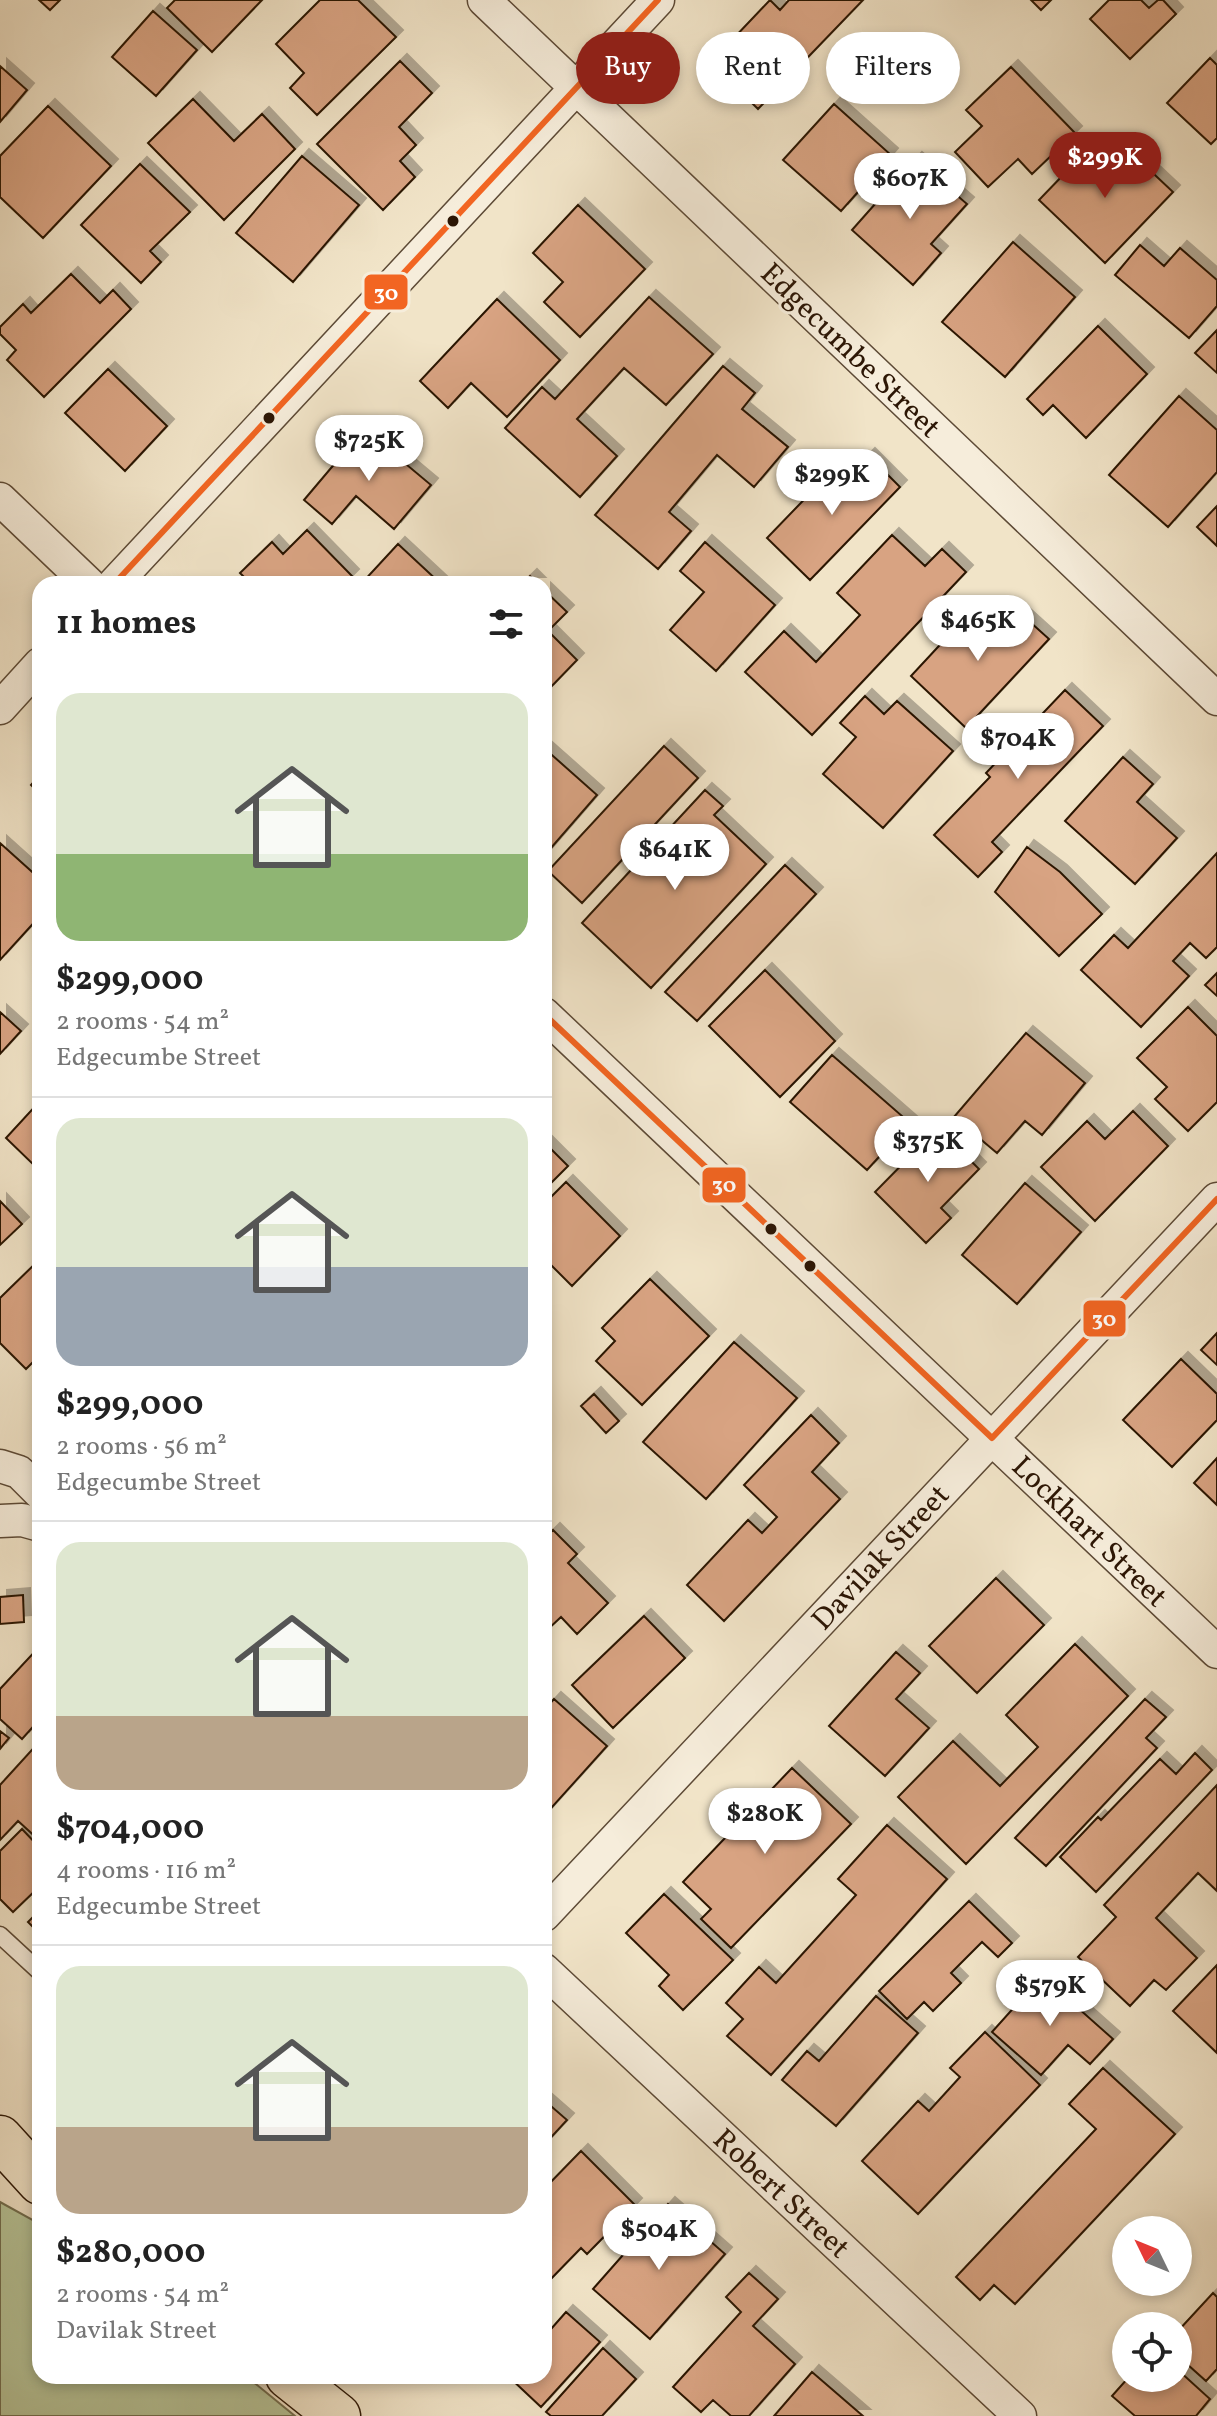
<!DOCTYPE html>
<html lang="en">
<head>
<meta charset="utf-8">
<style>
	:root { --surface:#fff; --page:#f2f2f2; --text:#222; --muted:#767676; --line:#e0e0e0; --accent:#8f2418 }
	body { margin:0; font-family:Vollkorn,serif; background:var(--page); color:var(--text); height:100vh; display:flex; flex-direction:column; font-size:30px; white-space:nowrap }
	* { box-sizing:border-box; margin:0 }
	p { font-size:26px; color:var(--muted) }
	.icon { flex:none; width:44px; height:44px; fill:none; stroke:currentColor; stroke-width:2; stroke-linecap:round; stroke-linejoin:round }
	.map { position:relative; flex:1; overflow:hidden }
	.drawer { position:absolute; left:32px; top:576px; width:520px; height:1808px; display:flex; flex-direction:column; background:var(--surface); border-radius:24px; box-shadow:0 4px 12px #0003 }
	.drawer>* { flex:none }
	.guide { position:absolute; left:576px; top:32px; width:520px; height:72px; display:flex; gap:16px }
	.needle { width:52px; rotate:313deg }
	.controls { position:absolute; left:1112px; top:2216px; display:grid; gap:16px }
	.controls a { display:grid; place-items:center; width:80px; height:80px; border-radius:50%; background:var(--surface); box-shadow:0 4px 12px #0003; font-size:40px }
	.price { position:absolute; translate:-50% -68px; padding:0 18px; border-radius:28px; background:#fff; color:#222; font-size:26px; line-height:52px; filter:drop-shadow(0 2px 4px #0008) }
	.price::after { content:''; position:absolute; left:50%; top:48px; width:24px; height:18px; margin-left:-12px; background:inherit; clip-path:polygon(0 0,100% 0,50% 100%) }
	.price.active { background:var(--accent); color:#fff }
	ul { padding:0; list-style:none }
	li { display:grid; align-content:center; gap:16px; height:424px; padding:0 24px }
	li+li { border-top:2px solid var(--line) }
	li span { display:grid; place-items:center; height:248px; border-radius:24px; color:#555 }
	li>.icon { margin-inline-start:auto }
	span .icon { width:144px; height:144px; fill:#fffc; stroke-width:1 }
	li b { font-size:34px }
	h2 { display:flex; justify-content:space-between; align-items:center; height:96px; padding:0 24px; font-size:34px }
	.chip { padding:0 28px; border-radius:36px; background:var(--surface); box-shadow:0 4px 12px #0003; font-size:28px; line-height:72px }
	.chip.active { background:var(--accent); color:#fff }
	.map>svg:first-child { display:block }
	.grass { fill:#b7c599; stroke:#726e4f; stroke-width:2 }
	.building { fill:#d8a382; stroke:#2c1605; stroke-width:2; filter:url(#shadow) }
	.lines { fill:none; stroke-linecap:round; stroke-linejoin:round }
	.service-casing { stroke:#5d4a36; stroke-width:19 }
	.minor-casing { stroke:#5d4a36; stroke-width:35 }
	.motorway-casing { stroke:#2c1605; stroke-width:47 }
	.service { stroke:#f6eddb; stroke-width:16 }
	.minor { stroke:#f6eddb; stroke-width:32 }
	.motorway { stroke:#f1e4c8; stroke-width:44 }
	.bus-1-casing { stroke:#f6eddb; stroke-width:12 }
	.bus-1 { stroke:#f26522; stroke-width:6 }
	.bus-dot { fill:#2c1605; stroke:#f6eddb; stroke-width:3 }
	.labels { text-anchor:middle; stroke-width:6; stroke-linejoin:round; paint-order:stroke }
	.street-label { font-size:30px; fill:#2c1605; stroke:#f6eddb }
	.line-badge { stroke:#f6eddb; stroke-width:3 }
	.badge-label { font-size:22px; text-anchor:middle; font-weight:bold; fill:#fff }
</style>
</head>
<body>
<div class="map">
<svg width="1217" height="2416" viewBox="0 0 1217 2416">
	<defs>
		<filter id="shadow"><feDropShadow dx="7" dy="-7" stdDeviation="0" flood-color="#0004"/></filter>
	</defs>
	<rect width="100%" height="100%" fill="#f1e4c8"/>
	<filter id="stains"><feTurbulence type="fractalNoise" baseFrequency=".0025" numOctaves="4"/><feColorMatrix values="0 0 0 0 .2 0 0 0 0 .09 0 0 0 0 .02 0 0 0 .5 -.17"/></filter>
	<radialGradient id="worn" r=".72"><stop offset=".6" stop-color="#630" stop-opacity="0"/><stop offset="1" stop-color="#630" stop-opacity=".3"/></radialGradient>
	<path class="grass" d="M0 2202 40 2224V2376H246L295 2416H0Z"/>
	<path class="building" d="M39 0H60L50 10Z
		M175 0H262L212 52 167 8Z
		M320 0H358L396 37 317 115 290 88 304 73 276 44Z
		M770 0 780 10 789 0H863L758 109 736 87 758 64 732 40Z
		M1031 0H1051L1041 10Z
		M1109 0H1141L1149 8 1158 0H1163L1176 14 1130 59 1090 19Z
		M153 11 197 50 156 96 112 57Z
		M1210 58 1217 65V138L1211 144 1167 103Z
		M400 61 432 93 399 127 416 145 400 161 415 177 383 210 317 144Z
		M0 66 27 90 0 122Z
		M1011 67 1075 133 1032 174 1018 159 988 187 955 152 982 126 966 110Z
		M193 99 234 141 262 114 295 149 224 220 148 143Z
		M834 104 891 155 841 211 783 160Z
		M48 106 111 166 43 238 0 197V156Z
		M1095 142 1127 173 1139 160 1173 192 1105 263 1039 200Z
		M302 156 359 205 293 282 236 233Z
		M915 159 967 204 931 244 941 253 913 285 852 230Z
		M140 164 190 212 150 251 161 262 141 283 81 225Z
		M578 205 645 269 580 337 544 302 563 282 533 253Z
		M1013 242 1075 297 1005 377 942 322Z
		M1140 245 1164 266 1180 248 1217 280V306L1189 338 1115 275Z
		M71 274 100 303 113 290 131 309 44 397 7 360 16 350 0 334V327L23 304 31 313Z
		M649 297 713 354 666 405 624 368 577 419 617 456 580 497 505 428 542 387 555 399Z
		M497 299 560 360 507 417 471 383 448 408 420 381Z
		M1098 326 1147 374 1086 438 1053 405 1043 415 1027 399Z
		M1217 330V373L1195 353Z
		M723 366 755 393 742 409 788 447 754 487 717 455 669 512 691 531 658 569 595 515Z
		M108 369 167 426 125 471 65 413Z
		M1179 396 1217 430V472L1168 527 1109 475Z
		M364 429 431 485 394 529 356 496 332 524 304 500Z
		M868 455 900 487 810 580 767 538 824 479 835 489Z
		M1217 506V546L1197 527Z
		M307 530 352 576 344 584H251L240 573 272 542 283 554Z
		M892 535 925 566 942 549 966 572 812 735 745 672 784 631 816 662 860 615 837 593Z
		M705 542 775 605 716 671 670 630 704 592 680 571Z
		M398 544 441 584H361Z
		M530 576 538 584H522Z
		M544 590 567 612 548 631 577 660 547 691 544 688Z
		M977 605 1004 630 1020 613 1049 639 966 728 911 676Z
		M1065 690 1103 726 992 842 1002 852 978 877 934 835 990 777 986 773Z
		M865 696 884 714 897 701 953 751 883 828 823 774 856 737 840 723Z
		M664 746 698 778 582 903 548 871Z
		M544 748 597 795 544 856Z
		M1123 757 1153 784 1137 802 1177 838 1135 884 1065 821Z
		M40 775V794L31 785Z
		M705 790 723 806 714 815 766 864 651 988 582 923Z
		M0 843 40 879V916L0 960Z
		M1027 847 1060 872 1102 914 1059 956 995 892Z
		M1217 853V947L1206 958 1190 943 1173 961 1189 976 1141 1027 1081 970 1114 935 1128 948Z
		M785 865 816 894 697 1021 665 992Z
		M765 970 835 1041 780 1097 709 1026Z
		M1217 973V996L1205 985Z
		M1188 1007 1217 1036V1102L1188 1131 1155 1099 1167 1087 1137 1058Z
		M0 1012 21 1031 0 1054Z
		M1026 1033 1085 1083 1042 1135 1025 1121 997 1153 954 1117Z
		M832 1055 910 1123 867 1170 790 1102Z
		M40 1101V1171L6 1138Z
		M1133 1111 1168 1146 1095 1221 1041 1167 1087 1121 1105 1139Z
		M938 1128 979 1169 941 1208 951 1218 926 1243 875 1192Z
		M544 1142 568 1166 544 1190Z
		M566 1182 620 1236 572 1286 544 1258V1204Z
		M1025 1183 1081 1232 1017 1304 962 1255Z
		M0 1201 22 1224 0 1245Z
		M40 1259V1355L26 1369 0 1343V1298Z
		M650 1279 709 1336 642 1405 596 1361 615 1341 602 1328Z
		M1217 1333V1365L1201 1350Z
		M734 1342 797 1398 706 1499 643 1442Z
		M1181 1359 1217 1394V1420L1172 1467 1123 1420Z
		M594 1394 619 1421 606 1433 581 1406Z
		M811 1415 839 1443 812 1472 840 1499 724 1621 687 1585 748 1520 762 1533 777 1517 744 1485Z
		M1217 1458V1505L1194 1483Z
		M553 1530 577 1554 568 1563 608 1603 577 1634 561 1617 544 1633V1539Z
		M996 1578 1044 1625 977 1693 929 1646Z
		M23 1595 24 1622 0 1624V1597Z
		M644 1616 685 1658 613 1728 572 1685Z
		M1075 1644 1128 1696 966 1864 898 1797 953 1741 1000 1786 1038 1747 1006 1715Z
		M40 1646V1719L22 1739 0 1719V1689Z
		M896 1652 920 1673 896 1699 929 1728 885 1776 829 1726Z
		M554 1699 607 1746 544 1816V1710Z
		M1145 1699 1166 1717 1146 1738 1157 1748 1046 1866 1015 1838Z
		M0 1731 9 1738 0 1749Z
		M40 1741V1841L18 1821 0 1840V1785Z
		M1195 1753 1212 1770 1096 1892 1060 1857 1098 1817 1101 1820 1160 1759 1176 1774Z
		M792 1768 851 1824 731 1948 701 1919 711 1909 683 1882Z
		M1217 1785V1891L1198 1873 1156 1918 1197 1958 1166 1990 1154 1980 1130 2006 1078 1957 1116 1917 1104 1905Z
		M887 1825 947 1879 771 2075 727 2036 743 2019 726 2003 759 1967 776 1983 856 1895 838 1879Z
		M22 1829 40 1848V1886L13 1912 0 1899V1851Z
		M664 1894 733 1960 683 2010 659 1986 669 1975 626 1933Z
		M969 1901 1012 1943 998 1957 982 1942 951 1973 961 1983 933 2011 924 2002 907 2019 879 1991Z
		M40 1910V1934L28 1922Z
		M1217 1965V2053L1173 2011Z
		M1042 1976 1113 2039 1090 2064 1068 2045 1041 2075 992 2032Z
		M876 1996 918 2033 836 2126 782 2080 807 2051 819 2061Z
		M985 2032 1040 2085 918 2214 862 2161 918 2101 929 2111 960 2077 950 2068Z
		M1103 2068 1175 2134 1015 2304 994 2285 980 2300 956 2277 1096 2129 1069 2104Z
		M544 2100 567 2120 544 2145Z
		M581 2151 635 2205 587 2254 581 2248 544 2286V2189Z
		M668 2204 725 2254 650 2339 593 2289Z
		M749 2273 778 2299 753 2326 795 2364 749 2416H731L713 2400 701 2412 673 2387 741 2312 726 2297Z
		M1213 2293 1217 2297V2369L1206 2381 1178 2356V2331Z
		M566 2312 600 2342 541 2407 508 2376H544V2337Z
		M603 2348 636 2379 602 2416H551L546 2412Z
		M1178 2370 1210 2399 1196 2416H1135L1112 2396 1128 2378H1178Z
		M812 2372 863 2416H774Z"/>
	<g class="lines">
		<defs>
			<path id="service" d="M0 1935 40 1972"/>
			<path id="minor" d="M484 0 1217 699
				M0 499 89 584
				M114 584 658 0
				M0 708 40 664
				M544 1014 1217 1652
				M0 1466 19 1472 40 1493
				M0 1521 22 1520 40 1525
				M544 1915 1217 1199
				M544 1970 1020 2416"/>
			<path id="motorway" d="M0 2138 40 2182
				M288 2376 338 2416"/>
		</defs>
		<use href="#service" class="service-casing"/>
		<use href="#minor" class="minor-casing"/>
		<use href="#motorway" class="motorway-casing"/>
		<use href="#service" class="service"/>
		<use href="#minor" class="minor"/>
		<use href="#motorway" class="motorway"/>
		<defs>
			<path id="bus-1" d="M114 584 658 0
				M544 1014 992 1438
				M992 1438 1217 1199"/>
		</defs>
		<use href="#bus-1" class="bus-1-casing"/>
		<use href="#bus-1" class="bus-1"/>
	</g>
	<g class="bus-dot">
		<circle cx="453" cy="221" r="7"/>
		<circle cx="269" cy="418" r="7"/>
		<circle cx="771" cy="1229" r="7"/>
		<circle cx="810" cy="1266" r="7"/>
	</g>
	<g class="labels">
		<g class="street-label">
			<text transform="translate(851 350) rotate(44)" y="10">Edgecumbe Street</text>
			<text transform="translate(1090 1531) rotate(44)" y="10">Lockhart Street</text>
			<text transform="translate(880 1557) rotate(-47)" y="10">Davilak Street</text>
			<text transform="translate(782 2193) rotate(43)" y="10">Robert Street</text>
		</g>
	</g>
	<g class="line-badge">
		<rect x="363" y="273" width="46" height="38" rx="8" fill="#f26522"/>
		<rect x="701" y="1166" width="46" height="38" rx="8" fill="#f26522"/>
		<rect x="1082" y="1299" width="45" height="39" rx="8" fill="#f26522"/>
	</g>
	<g class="badge-label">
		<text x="386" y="300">30</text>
		<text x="724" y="1192">30</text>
		<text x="1104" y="1326">30</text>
	</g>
	<rect width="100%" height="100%" filter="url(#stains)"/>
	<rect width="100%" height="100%" fill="url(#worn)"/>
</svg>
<div class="controls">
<a><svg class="needle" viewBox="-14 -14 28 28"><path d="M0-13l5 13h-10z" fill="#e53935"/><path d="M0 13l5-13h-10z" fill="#767676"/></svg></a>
<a><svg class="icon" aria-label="locate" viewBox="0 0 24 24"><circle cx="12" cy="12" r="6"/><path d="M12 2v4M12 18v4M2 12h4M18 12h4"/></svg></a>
</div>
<b class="price active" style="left:1105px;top:200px">$299K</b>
<b class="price" style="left:910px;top:221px">$607K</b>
<b class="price" style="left:369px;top:483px">$725K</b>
<b class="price" style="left:832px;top:517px">$299K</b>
<b class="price" style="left:978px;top:663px">$465K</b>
<b class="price" style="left:1018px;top:781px">$704K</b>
<b class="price" style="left:675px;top:892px">$641K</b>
<b class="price" style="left:928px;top:1184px">$375K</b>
<b class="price" style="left:765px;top:1856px">$280K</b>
<b class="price" style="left:1050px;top:2028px">$579K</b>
<b class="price" style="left:659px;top:2272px">$504K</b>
<div class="guide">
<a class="chip active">Buy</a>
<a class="chip">Rent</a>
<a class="chip">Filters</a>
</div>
<section class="drawer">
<h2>11 homes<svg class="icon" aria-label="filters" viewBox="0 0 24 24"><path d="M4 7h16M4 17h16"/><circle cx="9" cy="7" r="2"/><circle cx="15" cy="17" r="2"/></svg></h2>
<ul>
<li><span style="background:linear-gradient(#dfe7d0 65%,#8fb573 0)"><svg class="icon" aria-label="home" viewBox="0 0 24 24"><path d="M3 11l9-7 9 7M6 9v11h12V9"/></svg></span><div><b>$299,000</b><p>2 rooms · 54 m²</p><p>Edgecumbe Street</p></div></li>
<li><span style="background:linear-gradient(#dfe7d0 60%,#9aa5b1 0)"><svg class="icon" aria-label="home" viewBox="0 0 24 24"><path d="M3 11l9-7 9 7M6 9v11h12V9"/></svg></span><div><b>$299,000</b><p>2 rooms · 56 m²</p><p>Edgecumbe Street</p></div></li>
<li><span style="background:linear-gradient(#dfe7d0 70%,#b9a48a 0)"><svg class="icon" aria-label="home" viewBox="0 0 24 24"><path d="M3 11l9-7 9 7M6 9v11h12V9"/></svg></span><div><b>$704,000</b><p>4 rooms · 116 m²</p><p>Edgecumbe Street</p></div></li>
<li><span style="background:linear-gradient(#dfe7d0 65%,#b9a48a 0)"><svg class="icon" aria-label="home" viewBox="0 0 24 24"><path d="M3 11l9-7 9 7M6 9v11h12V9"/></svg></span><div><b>$280,000</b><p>2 rooms · 54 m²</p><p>Davilak Street</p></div></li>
</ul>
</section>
</div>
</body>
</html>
